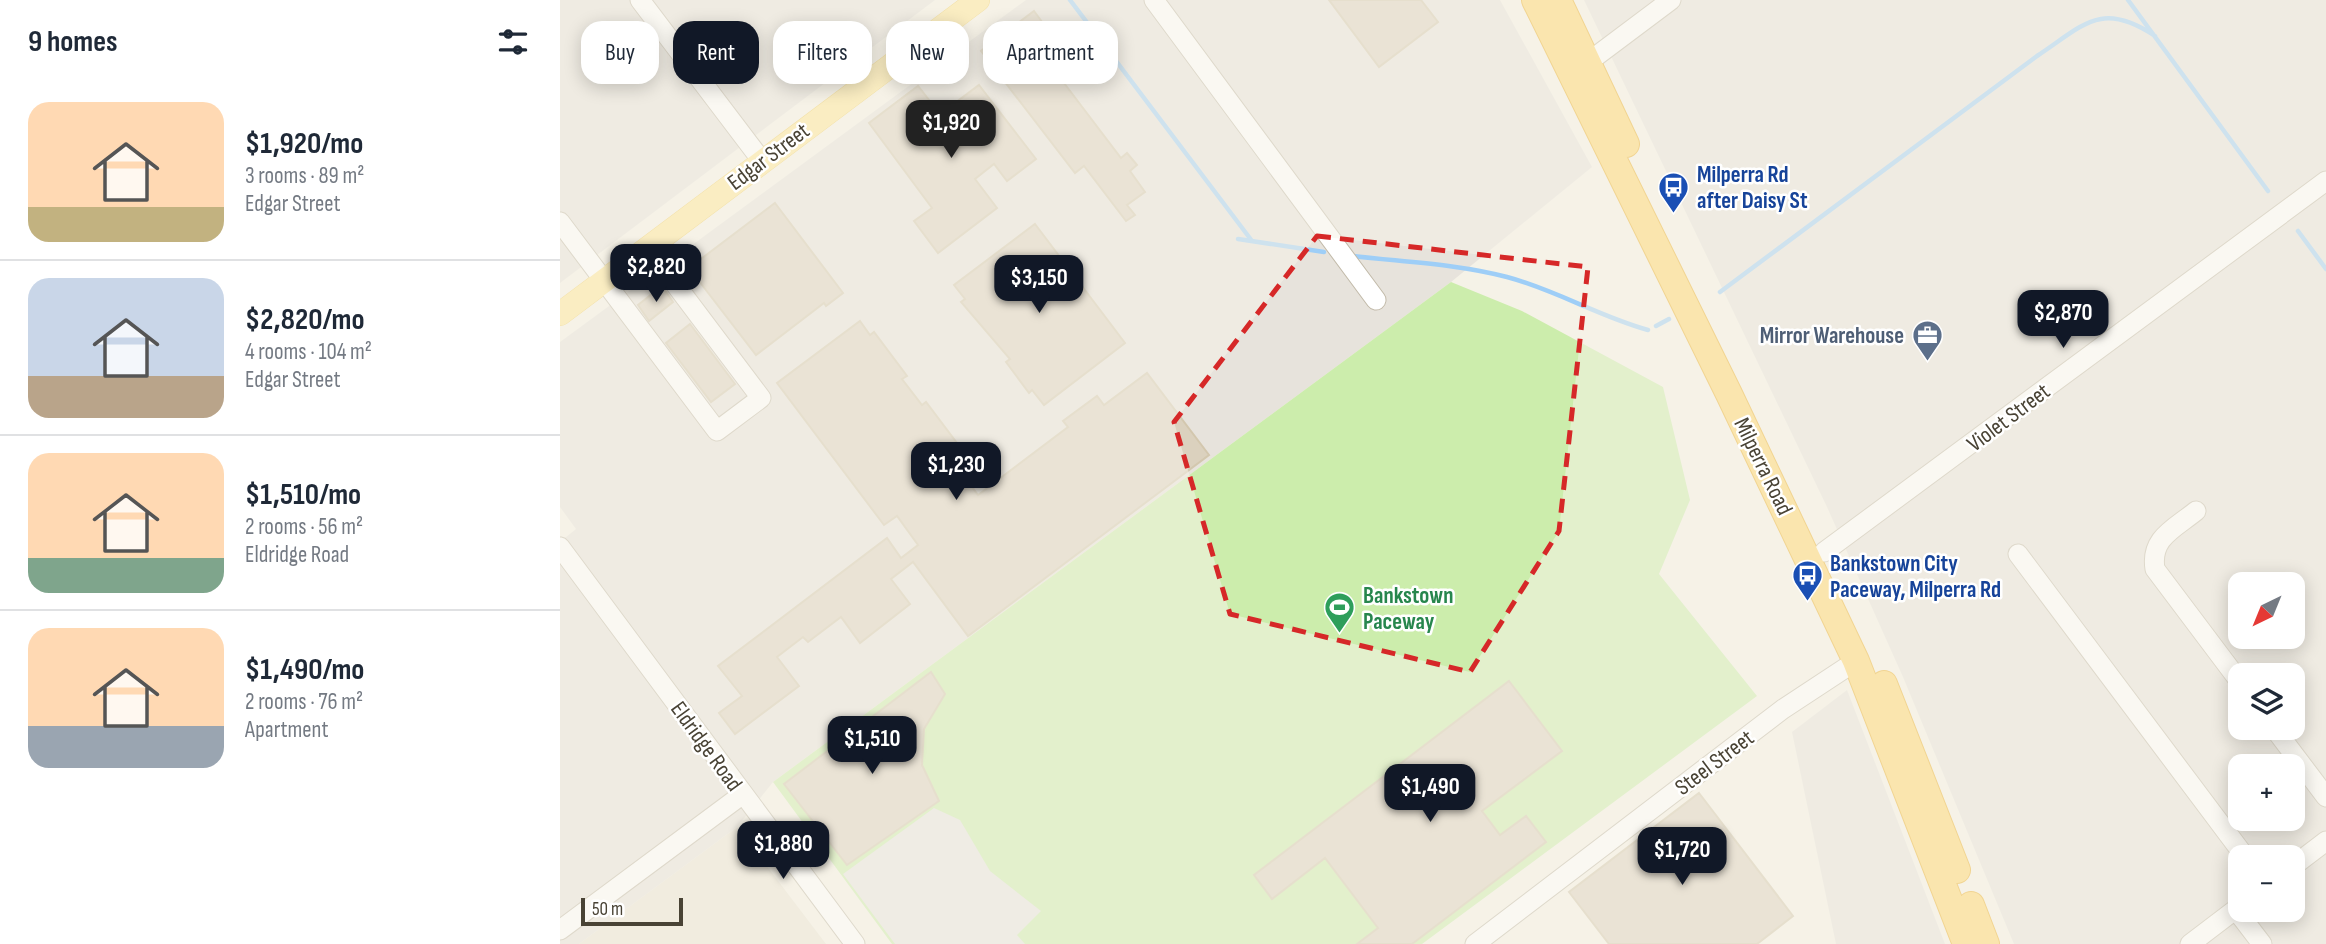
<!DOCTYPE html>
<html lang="en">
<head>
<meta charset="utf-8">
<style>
	:root { --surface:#fff; --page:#f6f6f7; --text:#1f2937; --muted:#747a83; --line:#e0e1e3; --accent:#111827 }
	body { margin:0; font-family:"Sofia Sans Condensed",sans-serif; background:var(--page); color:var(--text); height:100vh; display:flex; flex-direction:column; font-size:26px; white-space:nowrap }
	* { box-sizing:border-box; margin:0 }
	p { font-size:23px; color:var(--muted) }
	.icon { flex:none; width:38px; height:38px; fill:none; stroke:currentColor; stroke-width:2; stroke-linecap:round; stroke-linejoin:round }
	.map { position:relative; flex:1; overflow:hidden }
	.drawer { display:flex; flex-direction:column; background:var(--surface); width:560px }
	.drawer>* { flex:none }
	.hud { position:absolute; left:21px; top:21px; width:665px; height:63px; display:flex; gap:14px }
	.needle { width:46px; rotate:223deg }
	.fabs { position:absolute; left:1668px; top:572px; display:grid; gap:14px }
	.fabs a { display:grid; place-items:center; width:77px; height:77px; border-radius:14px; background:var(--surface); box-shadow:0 4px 18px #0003; font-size:35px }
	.scale { position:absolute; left:21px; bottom:18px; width:102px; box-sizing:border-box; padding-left:7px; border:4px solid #494335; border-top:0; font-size:19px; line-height:24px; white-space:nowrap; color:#494335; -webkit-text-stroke:5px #fff; paint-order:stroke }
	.price { position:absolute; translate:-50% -60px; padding:0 16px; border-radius:14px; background:var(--accent); color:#fff; font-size:23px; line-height:46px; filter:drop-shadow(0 2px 4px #0008) }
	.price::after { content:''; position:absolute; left:50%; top:42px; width:21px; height:16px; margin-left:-10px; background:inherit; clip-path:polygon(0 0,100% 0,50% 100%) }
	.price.on { background:#222; color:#fff }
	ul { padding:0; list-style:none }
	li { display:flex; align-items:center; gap:21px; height:175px; padding:0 28px }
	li+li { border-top:2px solid var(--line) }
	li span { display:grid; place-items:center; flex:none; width:196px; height:140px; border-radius:21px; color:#555 }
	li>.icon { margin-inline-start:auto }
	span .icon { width:84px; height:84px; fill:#fffc; stroke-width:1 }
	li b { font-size:30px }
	h2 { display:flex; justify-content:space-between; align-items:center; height:84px; padding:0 28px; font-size:30px }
	.chip { padding:0 24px; border-radius:21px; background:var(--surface); box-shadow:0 4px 18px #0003; font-size:24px; line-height:63px }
	.chip.on { background:var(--accent); color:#fff }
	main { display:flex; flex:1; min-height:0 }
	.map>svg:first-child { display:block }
	.residential { fill:#eae4d5 }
	.industrial { fill:#e7e3dc; fill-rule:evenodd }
	.green { fill:#ccedac }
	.parking { fill:#e6e4df }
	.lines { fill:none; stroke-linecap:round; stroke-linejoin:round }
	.stream { stroke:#9ecef7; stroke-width:4.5 }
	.building { fill:#dbd1be; stroke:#d3c7ae; stroke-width:2 }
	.minor-casing { stroke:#c2baa9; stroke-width:21 }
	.major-casing { stroke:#efcb5b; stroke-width:24 }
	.highway-casing { stroke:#ecb02a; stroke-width:28 }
	.minor { stroke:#fff; stroke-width:19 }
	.major { stroke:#ffe796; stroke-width:23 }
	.highway { stroke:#ffd568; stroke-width:26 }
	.marked { fill:none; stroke:#d62828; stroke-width:5; stroke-dasharray:14 9; stroke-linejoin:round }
	.labels { text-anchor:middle; stroke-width:5; stroke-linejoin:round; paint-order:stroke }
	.street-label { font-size:23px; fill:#494335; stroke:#fff }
	.transit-label { font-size:23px; font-weight:bold; fill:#164399; stroke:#fff; text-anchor:start }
	.service-label { font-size:23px; font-weight:bold; fill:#4e5e75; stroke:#fff; text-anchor:end }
	.leisure-label { font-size:23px; font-weight:bold; fill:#27864d; stroke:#fff; text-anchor:start }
</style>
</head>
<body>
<main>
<section class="drawer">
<h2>9 homes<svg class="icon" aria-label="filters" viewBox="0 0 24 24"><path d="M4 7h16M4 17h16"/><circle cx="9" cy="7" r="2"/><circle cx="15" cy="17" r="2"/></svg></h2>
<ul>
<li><span style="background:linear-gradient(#ffd9b3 75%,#c2b280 0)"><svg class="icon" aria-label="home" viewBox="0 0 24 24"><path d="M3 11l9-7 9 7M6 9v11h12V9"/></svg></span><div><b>$1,920/mo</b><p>3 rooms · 89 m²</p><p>Edgar Street</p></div></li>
<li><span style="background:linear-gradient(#c9d6e8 70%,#b9a48a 0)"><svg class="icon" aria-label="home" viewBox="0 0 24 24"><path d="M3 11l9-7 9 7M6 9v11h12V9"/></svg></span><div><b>$2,820/mo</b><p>4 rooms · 104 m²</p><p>Edgar Street</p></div></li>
<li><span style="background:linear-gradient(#ffd9b3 75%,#7fa58c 0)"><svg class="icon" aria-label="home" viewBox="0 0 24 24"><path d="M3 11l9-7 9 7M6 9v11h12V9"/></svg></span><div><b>$1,510/mo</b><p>2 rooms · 56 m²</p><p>Eldridge Road</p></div></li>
<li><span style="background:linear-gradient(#ffd9b3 70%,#9aa5b1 0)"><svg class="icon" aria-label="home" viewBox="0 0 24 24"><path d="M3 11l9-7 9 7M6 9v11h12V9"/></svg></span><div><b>$1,490/mo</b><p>2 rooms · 76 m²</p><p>Apartment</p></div></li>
</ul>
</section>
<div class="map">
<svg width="1766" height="944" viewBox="0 0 1766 944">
	<rect width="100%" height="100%" fill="#f5f2e7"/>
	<path class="residential" d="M177 827 266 944H19Z"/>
	<path class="industrial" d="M0 0H375L0 283Z
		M466 0H940L1032 167 891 282 213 782 177 827 19 944H0V542L16 529 0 507V342Z
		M1024 0H1766V944H1454L1343 677 1267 507ZM1680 584H1732V637H1680ZM1680 676H1732V728H1680ZM1680 766H1732V819H1680ZM1680 858H1732V910H1680Z
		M1287 690 1385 944H1276L1232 732Z"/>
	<path class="green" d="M891 282 962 311 1103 387 1130 500 1099 574 1197 696 862 944H332L213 782Z"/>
	<path class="parking" d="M374 808 400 820 430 871 481 911 457 935 465 944H335L283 874Z"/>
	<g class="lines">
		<path class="stream" d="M510 0 692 241
			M1568 0 1708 191
			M1738 231 1766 269
			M678 239 764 252
			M793 256C844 262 898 264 947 277 996 290 1040 317 1088 330
			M1160 292 1477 56C1524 25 1541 0 1595 36
			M1096 326 1109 319"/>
	</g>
	<path class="building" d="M769 0H861L878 22 819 67Z
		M474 11 497 42 482 54 561 158 567 153 577 165 570 171 585 192 567 205 575 215 566 221 524 166 515 173 421 51Z
		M419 85 476 159 447 181 434 164 415 179 437 208 378 253 354 221 372 208 309 123 358 86 373 105 364 112 394 151 414 137 391 106Z
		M215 203 283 293 266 306 264 303 196 355 129 268Z
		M475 224 565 343 484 405 472 390 469 393 446 362 450 359 401 302 405 299 394 285Z
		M102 286 113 302 89 321 78 305Z
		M300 321 310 335 314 332 347 376 342 379 362 405 366 402 400 447 395 450 406 464 399 469 418 495 508 427 503 421 537 396 544 405 587 373 649 455 408 636 353 562 331 579 350 604 300 643 281 617 248 642 243 637 217 657 239 686 175 734 159 713 182 696 158 666 327 538 341 558 358 545 337 516 324 525 217 383Z
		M130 324 175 384 151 402 106 343Z
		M371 672 385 694 364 729 362 765 379 801 287 865 224 784Z
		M949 681 1002 751 922 811 940 835 966 816 986 842 852 944H797L818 928 765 858 712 899 694 875Z
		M1139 793 1233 916 1197 944H1049L1009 892Z"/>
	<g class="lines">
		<defs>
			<path id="minor" d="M80 0 202 161
				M594 0 816 300
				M1027 63 1111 0
				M0 222 157 431 201 398 88 248
				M1636 511C1614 529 1590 538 1595 569L1680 682
				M0 547 295 944
				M1264 552 1766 181
				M1458 554 1686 858
				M1714 728 1766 797
				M1732 867 1766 841
				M1676 910 1702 944
				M0 930 183 794
				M915 944 1223 709 1296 661
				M1630 944 1680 906"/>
			<path id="major" d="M0 314 418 0"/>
			<path id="highway" d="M975 0 1169 394 1296 661 1406 944
				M998 0 1066 144
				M1324 684 1397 870
				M1411 905 1426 944"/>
		</defs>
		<use href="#minor" class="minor-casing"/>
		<use href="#major" class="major-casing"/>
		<use href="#highway" class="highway-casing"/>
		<use href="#minor" class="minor"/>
		<use href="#major" class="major"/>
		<use href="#highway" class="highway"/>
	</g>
	<path d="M0 0H1766V944H0ZM757 236 1028 267 999 531 910 672 670 614 614 422Z" fill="#f5f2e7" fill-opacity=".55" fill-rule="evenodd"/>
	<path class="marked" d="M757 236 1028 267 999 531 910 672 670 614 614 422Z"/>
	<defs>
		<symbol id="bus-pin" viewBox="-11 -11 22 30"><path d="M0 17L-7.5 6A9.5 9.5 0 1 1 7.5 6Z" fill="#1a4fb4" stroke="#fff"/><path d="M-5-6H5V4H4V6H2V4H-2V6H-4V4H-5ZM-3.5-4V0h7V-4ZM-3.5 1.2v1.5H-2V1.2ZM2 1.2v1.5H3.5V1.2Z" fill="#fff"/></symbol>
		<symbol id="office-pin" viewBox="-11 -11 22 30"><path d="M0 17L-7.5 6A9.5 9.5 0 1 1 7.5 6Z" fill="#5c6f8a" stroke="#fff"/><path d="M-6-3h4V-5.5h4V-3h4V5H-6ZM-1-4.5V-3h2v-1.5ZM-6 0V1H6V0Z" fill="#fff"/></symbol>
		<symbol id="stadium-pin" viewBox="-11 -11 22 30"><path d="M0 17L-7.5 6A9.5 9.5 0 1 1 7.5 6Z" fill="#2e9e5b" stroke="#fff"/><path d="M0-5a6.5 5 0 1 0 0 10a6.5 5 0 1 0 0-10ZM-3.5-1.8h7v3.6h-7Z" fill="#fff"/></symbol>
	</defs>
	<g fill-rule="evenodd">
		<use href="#bus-pin" x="1096" y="170" width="35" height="47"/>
		<use href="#office-pin" x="1350" y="318" width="35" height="47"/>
		<use href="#bus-pin" x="1230" y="558" width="35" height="47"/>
		<use href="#stadium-pin" x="762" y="590" width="35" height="47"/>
	</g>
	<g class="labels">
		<g class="street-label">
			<text transform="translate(208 156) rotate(-37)" y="8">Edgar Street</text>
			<text transform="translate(1448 417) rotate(-37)" y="8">Violet Street</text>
			<text transform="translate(1204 466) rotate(64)" y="8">Milperra Road</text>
			<text transform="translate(147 746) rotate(54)" y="8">Eldridge Road</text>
			<text transform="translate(1154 762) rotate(-37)" y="8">Steel Street</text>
		</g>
		<g class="transit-label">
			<text x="1137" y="182">Milperra Rd<tspan x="1137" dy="26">after Daisy St</tspan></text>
			<text x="1270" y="571">Bankstown City<tspan x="1270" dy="26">Paceway, Milperra Rd</tspan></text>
		</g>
		<g class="service-label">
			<text x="1344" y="343">Mirror Warehouse</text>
		</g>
		<g class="leisure-label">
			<text x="803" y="603">Bankstown<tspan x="803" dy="26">Paceway</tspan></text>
		</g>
	</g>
</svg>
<div class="fabs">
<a><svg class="needle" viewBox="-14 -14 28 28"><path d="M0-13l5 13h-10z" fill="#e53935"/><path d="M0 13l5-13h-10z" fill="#747a83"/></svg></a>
<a><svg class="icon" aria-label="layers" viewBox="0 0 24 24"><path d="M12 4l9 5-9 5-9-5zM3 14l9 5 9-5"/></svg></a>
<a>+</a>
<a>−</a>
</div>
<div class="scale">50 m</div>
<b class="price on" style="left:391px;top:160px">$1,920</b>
<b class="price" style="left:96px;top:304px">$2,820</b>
<b class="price" style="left:479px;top:315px">$3,150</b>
<b class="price" style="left:1503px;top:350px">$2,870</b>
<b class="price" style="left:396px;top:502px">$1,230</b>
<b class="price" style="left:312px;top:776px">$1,510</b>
<b class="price" style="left:870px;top:824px">$1,490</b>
<b class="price" style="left:223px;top:881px">$1,880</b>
<b class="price" style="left:1122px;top:887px">$1,720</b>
<div class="hud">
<a class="chip">Buy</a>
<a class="chip on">Rent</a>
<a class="chip">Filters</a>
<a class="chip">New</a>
<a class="chip">Apartment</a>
</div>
</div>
</main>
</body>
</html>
